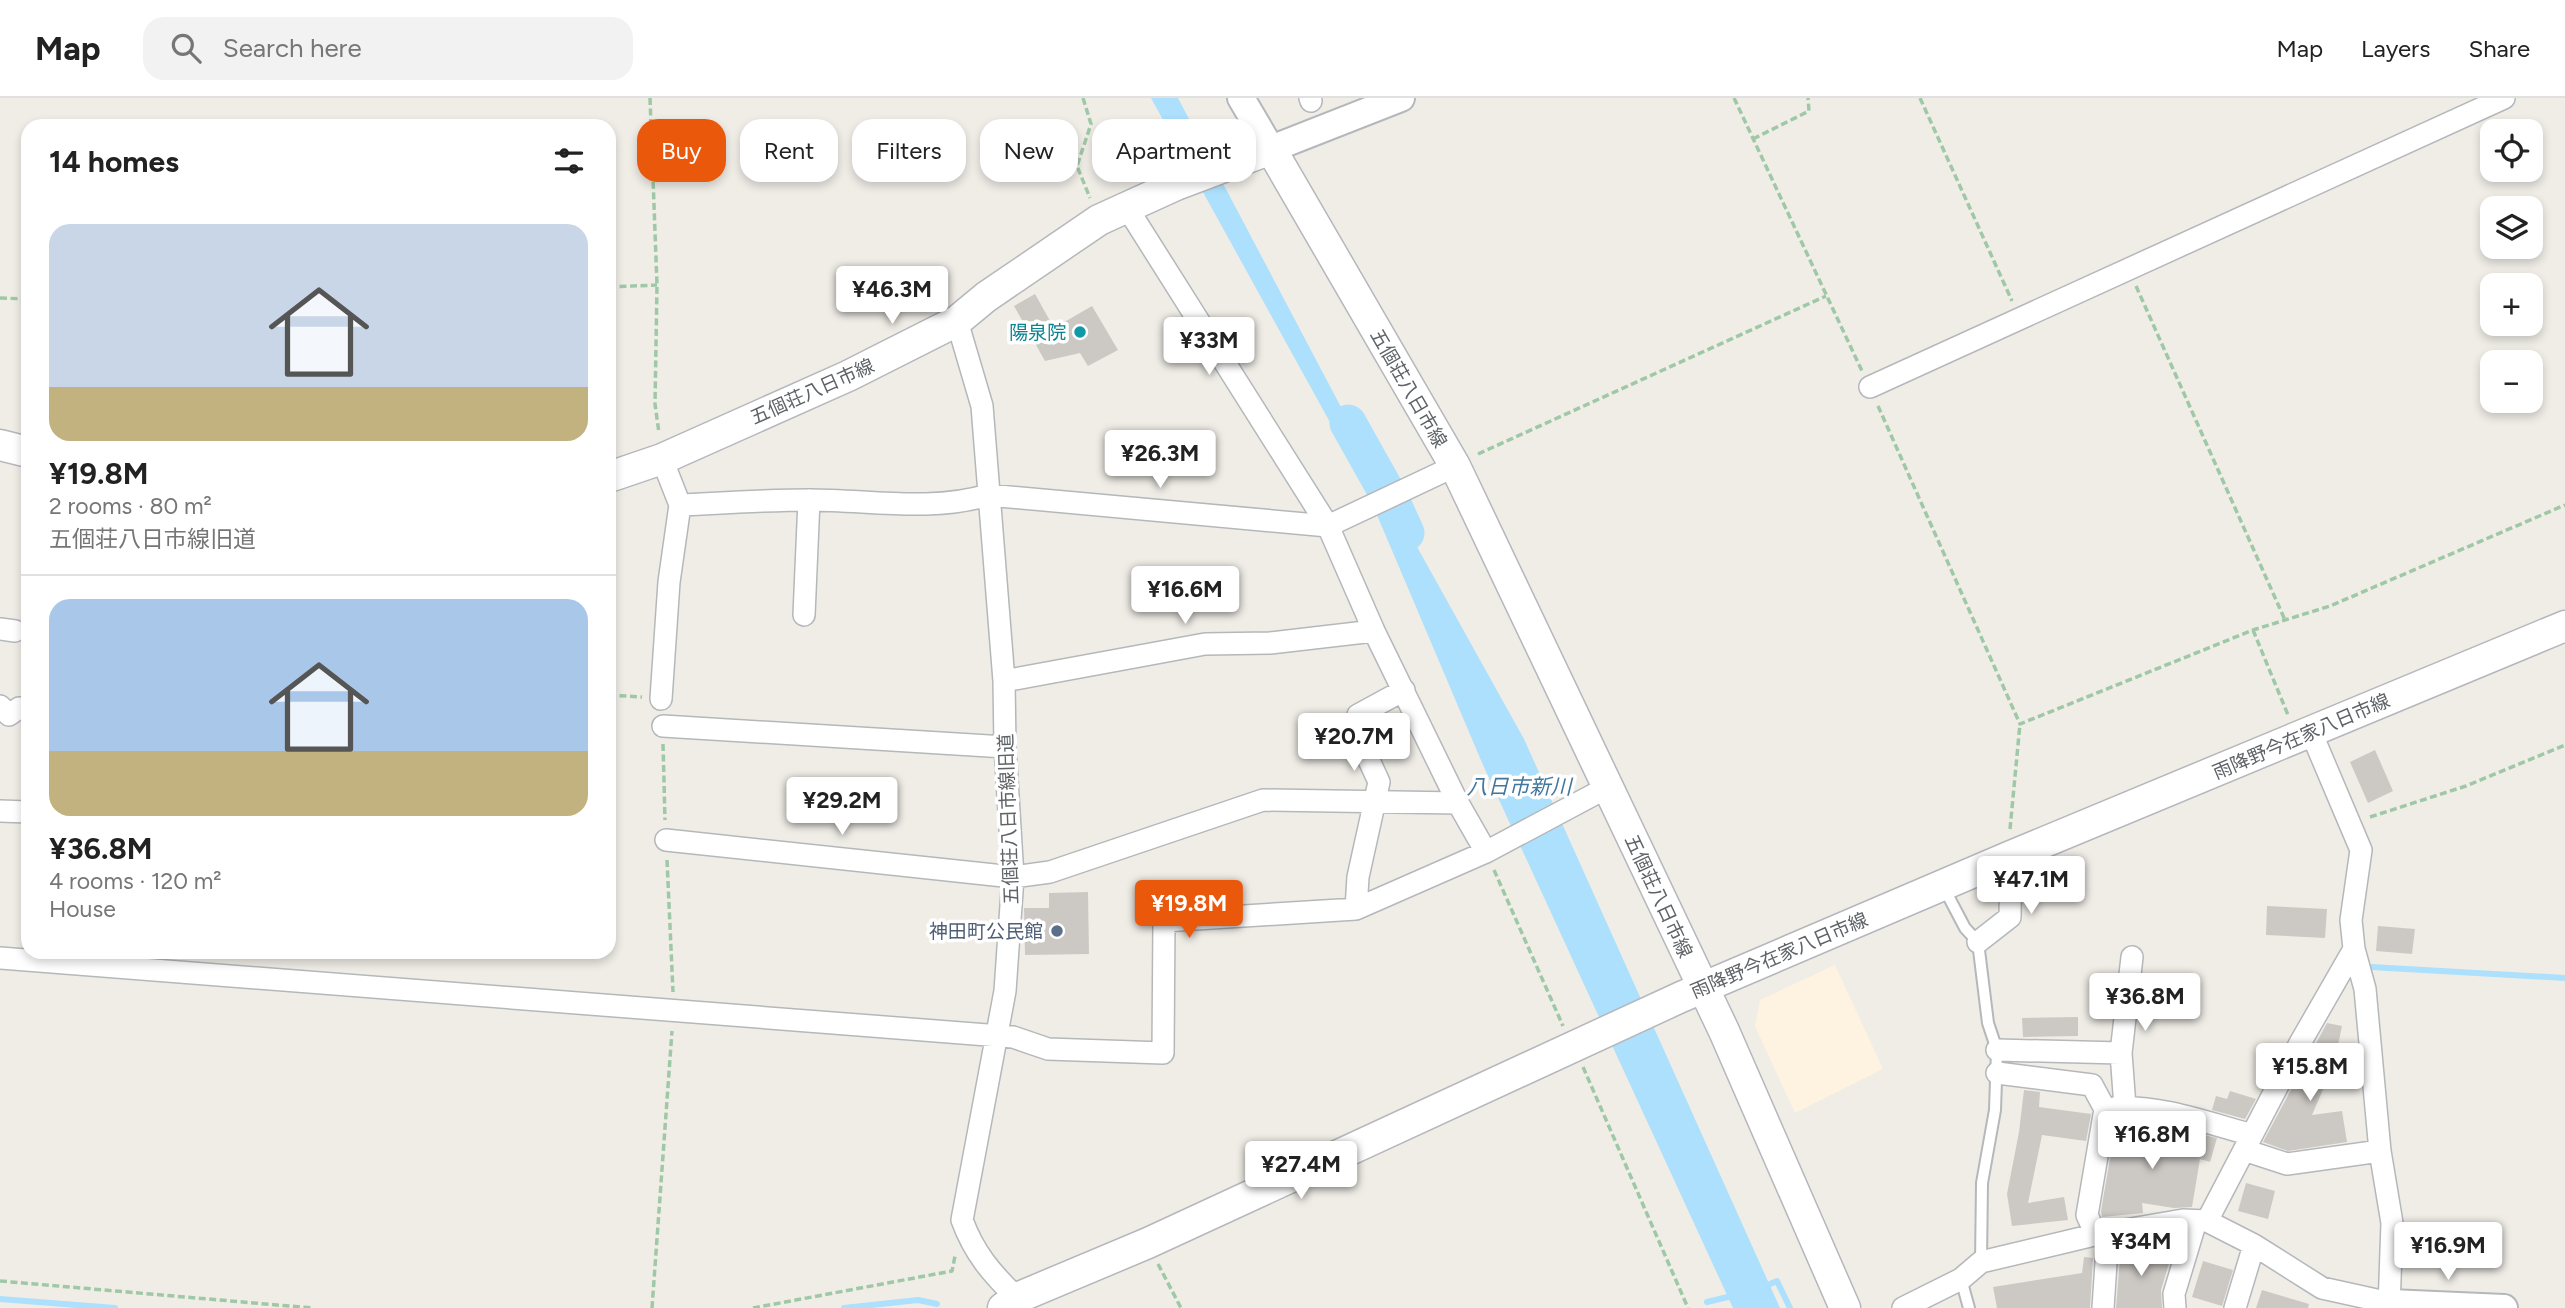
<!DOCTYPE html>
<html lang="en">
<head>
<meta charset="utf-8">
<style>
	:root { --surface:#fff; --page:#f2f2f2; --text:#222; --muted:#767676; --line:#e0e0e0; --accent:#ea580c }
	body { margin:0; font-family:Figtree,"Noto Sans JP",sans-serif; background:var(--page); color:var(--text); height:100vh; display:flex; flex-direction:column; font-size:26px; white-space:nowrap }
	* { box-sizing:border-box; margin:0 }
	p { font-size:23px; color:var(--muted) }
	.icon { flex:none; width:38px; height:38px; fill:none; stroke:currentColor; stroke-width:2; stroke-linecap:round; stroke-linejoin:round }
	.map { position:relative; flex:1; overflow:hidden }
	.panel { position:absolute; left:21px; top:21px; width:595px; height:840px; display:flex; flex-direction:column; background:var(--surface); border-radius:21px; box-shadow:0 4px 10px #0003 }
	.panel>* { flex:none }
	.hud { position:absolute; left:637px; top:21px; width:665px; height:63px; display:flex; gap:14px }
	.buttons { position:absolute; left:2480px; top:21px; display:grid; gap:14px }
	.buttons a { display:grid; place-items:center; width:63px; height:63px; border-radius:14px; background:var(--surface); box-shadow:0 4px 10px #0003; font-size:35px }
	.price { position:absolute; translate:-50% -60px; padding:0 16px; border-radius:7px; background:#fff; color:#222; font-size:23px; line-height:46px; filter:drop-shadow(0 2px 4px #0008) }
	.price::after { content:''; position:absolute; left:50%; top:42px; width:21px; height:16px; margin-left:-10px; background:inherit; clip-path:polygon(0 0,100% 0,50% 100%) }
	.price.current { background:var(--accent); color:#fff }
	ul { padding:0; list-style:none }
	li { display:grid; align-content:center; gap:14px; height:371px; padding:0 28px }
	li+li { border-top:2px solid var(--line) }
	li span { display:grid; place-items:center; height:217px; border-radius:21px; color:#555 }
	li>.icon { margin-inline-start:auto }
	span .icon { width:126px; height:126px; fill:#fffc; stroke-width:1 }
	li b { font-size:30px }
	h2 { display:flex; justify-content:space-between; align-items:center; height:84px; padding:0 28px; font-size:30px }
	.pill { padding:0 24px; border-radius:21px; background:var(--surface); box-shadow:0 4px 10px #0003; font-size:24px; line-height:63px }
	.pill.current { background:var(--accent); color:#fff }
	header { display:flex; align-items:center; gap:42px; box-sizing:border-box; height:98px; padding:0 35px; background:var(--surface); border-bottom:2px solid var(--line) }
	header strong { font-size:33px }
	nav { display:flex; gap:38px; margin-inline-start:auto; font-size:24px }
	.search { width:490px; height:63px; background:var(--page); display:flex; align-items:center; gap:18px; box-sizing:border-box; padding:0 24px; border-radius:21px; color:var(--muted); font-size:26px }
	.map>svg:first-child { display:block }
	.commercial { fill:#fdf3e0 }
	.water { fill:#ace0fc }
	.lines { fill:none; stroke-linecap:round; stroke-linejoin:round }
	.stream { stroke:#ace0fc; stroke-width:6 }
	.river { stroke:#ace0fc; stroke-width:37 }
	.building { fill:#ccc8c4 }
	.service-casing { stroke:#b4b8bb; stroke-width:14 }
	.minor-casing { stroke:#b4b8bb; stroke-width:24 }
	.tertiary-casing { stroke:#b4b8bb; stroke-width:30 }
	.secondary-casing { stroke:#b4b7bb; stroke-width:33 }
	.path { stroke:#9fc8a7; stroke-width:3.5; stroke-dasharray:7 3.5; stroke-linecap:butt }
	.service { stroke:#fff; stroke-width:10 }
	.minor { stroke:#fff; stroke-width:21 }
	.tertiary { stroke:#fff; stroke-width:26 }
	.secondary { stroke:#fff; stroke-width:30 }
	.culture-dot { fill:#0f9aa8; stroke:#fff; stroke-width:2.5 }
	.service-dot { fill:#5c6f8a; stroke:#fff; stroke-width:2.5 }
	.labels { text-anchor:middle; stroke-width:7; stroke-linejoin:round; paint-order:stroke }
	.culture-label { font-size:19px; fill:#0d838f; stroke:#fff; text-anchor:end }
	.street-label { font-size:19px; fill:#5f6367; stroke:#fff }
	.service-label { font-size:19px; fill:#4e5e75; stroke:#fff; text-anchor:end }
	.water-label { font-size:21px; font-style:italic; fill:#42779d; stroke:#fff }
</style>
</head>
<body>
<header>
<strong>Map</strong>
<div class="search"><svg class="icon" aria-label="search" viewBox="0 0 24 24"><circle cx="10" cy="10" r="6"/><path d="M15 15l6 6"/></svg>Search here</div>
<nav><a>Map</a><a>Layers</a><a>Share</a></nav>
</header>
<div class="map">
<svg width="2565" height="1210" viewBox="0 0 2565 1210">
	<rect width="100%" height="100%" fill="#f0ede7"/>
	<path class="commercial" d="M1835 867 1883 971 1795 1015 1755 928 1760 902Z"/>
	<path class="water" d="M1151 0H1178L1372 368 1524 641 1780 1210H1733L1483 667 1363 384Z"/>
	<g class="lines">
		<path class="stream" d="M2371 869 2565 880
			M1763 1189 1777 1183 1790 1210
			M0 1201 115 1210
			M1707 1204 1732 1198
			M844 1210 918 1202 937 1206"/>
		<path class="river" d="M1348 325 1390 400 1406 435"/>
	</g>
	<path class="building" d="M1035 196 1054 230 1092 208 1118 252 1088 268 1080 255 1045 263 1014 208Z
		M2375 652 2393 693 2368 705 2350 664Z
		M1088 794 1089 856 1025 857 1024 810H1049V795Z
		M2267 808 2327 811 2325 840 2266 837Z
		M2378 828 2415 831 2412 856 2376 853Z
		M2078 919V938L2023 939 2022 920Z
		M2327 925 2342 928 2334 966 2312 1017 2342 1013 2347 1044 2288 1053 2263 1044Z
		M2024 992 2040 994 2039 1009 2091 1016 2086 1043 2042 1037 2028 1105 2064 1099 2068 1122 2012 1128 2007 1096 2019 1034Z
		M2230 993 2256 1001 2245 1021 2212 1012 2216 998 2227 1001Z
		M2116 1026 2198 1046 2200 1036 2217 1040 2210 1064 2200 1061 2192 1109 2174 1110 2142 1105 2143 1115 2102 1119 2101 1113Z
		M2246 1085 2275 1093 2268 1121 2238 1113Z
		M2121 1148 2172 1155 2161 1192 2162 1210H2116Z
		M2084 1159 2093 1160 2090 1210H1997L1993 1189 2082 1175Z
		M2203 1163 2233 1172 2222 1208 2192 1199Z
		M2262 1192 2309 1206 2308 1210H2256Z"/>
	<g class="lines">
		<defs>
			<path id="service" d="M1944 790 1965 830 1978 844 1988 925 1997 952 1995 1012 1982 1085 1981 1164
				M1961 1181 1969 1210"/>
			<path id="minor" d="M1310 0 1311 3
				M1126 108 1328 428 1374 533 1458 705 1486 754
				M957 223 982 308 1004 583 1005 649 1013 779 1005 893 962 1122C974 1155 992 1176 1017 1200
				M1870 289 2504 0
				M662 361 680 407
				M804 517 809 402
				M0 531 15 533
				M1004 583 1205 546 1270 545 1374 533
				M661 601 669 484 680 407C723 405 767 402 810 402 869 402 931 414 988 397L1328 428 1455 368
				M0 608 9 617 19 610 28 611
				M663 628 1005 649
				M2311 634 2361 752 2351 822 2354 851 2365 891 2380 1053 2392 1125 2389 1210
				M0 713 28 714
				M666 742 1013 779 1050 774 1263 702 1458 705
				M1356 811 1358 779 1379 684 1357 636 1358 617 1404 592
				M1978 844 2010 819 2011 758
				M0 860 1013 939 1048 951 1163 955 1164 823 1356 811 1486 754 1608 689
				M1997 952 2121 955
				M1997 975 2092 987 2105 1011 2087 1117 2096 1137
				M2125 1009 2121 955 2132 859
				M2114 1010C2160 1007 2208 1025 2252 1037
				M2244 1052 2287 1066 2380 1053
				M2207 1123 2300 945 2354 851
				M1903 1210 1961 1181 1981 1164 2090 1138 2183 1122 2207 1123 2254 1147 2322 1190 2390 1205
				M2103 1210 2108 1135
				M2175 1210 2174 1196 2196 1123
				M2235 1210 2254 1147"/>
			<path id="tertiary" d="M1241 0 1271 51 1401 0
				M2390 1205 2504 1210"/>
			<path id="secondary" d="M0 347 28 354
				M609 379 662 361 848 278 957 223 986 199 1099 122 1176 87 1271 51 1455 368 1724 933 1845 1210
				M1003 1210 1017 1200 1148 1145 1681 899 2011 758 2565 528"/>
		</defs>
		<use href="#service" class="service-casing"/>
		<use href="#minor" class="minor-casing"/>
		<use href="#tertiary" class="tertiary-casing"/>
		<use href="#secondary" class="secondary-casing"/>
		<path class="path" d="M650 0 657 187 655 306 659 335
			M1083 0 1091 26 1077 68 1090 100
			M1734 0 1862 273
			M1920 0 2012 203
			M1753 41 1809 13 1808 0
			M2136 188 2285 522
			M609 189 657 187
			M0 200 28 201
			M1878 308 2020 626 2253 532 2330 508 2565 407
			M1478 356 1826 198
			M2253 532 2288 617
			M609 597 642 599
			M663 646 665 722
			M2370 719 2466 688 2565 647
			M2010 731 2020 626
			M667 762 673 894
			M1494 772 1563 928
			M1583 969 1688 1210
			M1158 1166 1181 1210
			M0 1183 312 1210
			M652 1210 672 933
			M753 1210 952 1173 955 1158"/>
		<use href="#service" class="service"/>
		<use href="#minor" class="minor"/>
		<use href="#tertiary" class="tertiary"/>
		<use href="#secondary" class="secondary"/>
	</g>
	<circle class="culture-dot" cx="1080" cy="234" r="7"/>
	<circle class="service-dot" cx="1057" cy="833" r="7"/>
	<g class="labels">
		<g class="culture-label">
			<text x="1066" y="241">陽泉院</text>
		</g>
		<g class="street-label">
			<text transform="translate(1409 290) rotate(60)" y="7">五個荘八日市線</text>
			<text transform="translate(812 293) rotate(-24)" y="7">五個荘八日市線</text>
			<text transform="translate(2301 638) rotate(-23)" y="7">雨降野今在家八日市線</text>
			<text transform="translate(1008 721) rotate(-92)" y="7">五個荘八日市線旧道</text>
			<text transform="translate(1659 798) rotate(65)" y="7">五個荘八日市線</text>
			<text transform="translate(1779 857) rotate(-23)" y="7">雨降野今在家八日市線</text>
		</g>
		<g class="service-label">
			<text x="1043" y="840">神田町公民館</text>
		</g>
		<g class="water-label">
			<text x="1519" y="696">八日市新川</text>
		</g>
	</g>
</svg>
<div class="buttons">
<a><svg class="icon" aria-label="locate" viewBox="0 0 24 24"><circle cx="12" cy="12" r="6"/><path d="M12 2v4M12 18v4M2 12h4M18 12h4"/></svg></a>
<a><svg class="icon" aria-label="layers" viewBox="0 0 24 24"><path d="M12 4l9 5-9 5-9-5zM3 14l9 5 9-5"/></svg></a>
<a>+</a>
<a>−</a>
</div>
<b class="price" style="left:892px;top:228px">¥46.3M</b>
<b class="price" style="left:1209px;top:279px">¥33M</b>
<b class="price" style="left:1160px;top:392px">¥26.3M</b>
<b class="price" style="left:1185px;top:528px">¥16.6M</b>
<b class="price" style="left:1354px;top:675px">¥20.7M</b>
<b class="price" style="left:842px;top:739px">¥29.2M</b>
<b class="price" style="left:2031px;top:818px">¥47.1M</b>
<b class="price current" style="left:1189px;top:842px">¥19.8M</b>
<b class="price" style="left:2145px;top:935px">¥36.8M</b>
<b class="price" style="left:2310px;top:1005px">¥15.8M</b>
<b class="price" style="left:2152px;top:1073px">¥16.8M</b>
<b class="price" style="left:1301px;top:1103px">¥27.4M</b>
<b class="price" style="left:2141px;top:1180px">¥34M</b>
<b class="price" style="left:2448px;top:1184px">¥16.9M</b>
<div class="hud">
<a class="pill current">Buy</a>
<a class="pill">Rent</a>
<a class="pill">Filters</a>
<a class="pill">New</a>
<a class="pill">Apartment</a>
</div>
<section class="panel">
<h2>14 homes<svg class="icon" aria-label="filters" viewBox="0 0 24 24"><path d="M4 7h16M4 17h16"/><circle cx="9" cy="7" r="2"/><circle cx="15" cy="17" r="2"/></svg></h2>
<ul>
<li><span style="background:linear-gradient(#c9d6e8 75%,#c2b280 0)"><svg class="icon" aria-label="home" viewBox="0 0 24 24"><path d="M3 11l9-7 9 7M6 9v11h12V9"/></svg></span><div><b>¥19.8M</b><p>2 rooms · 80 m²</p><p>五個荘八日市線旧道</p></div></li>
<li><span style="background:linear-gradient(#a9c7e8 70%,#c2b280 0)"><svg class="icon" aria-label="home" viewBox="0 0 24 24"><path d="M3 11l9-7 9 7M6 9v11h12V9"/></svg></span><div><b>¥36.8M</b><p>4 rooms · 120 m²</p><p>House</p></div></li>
</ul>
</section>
</div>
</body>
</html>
